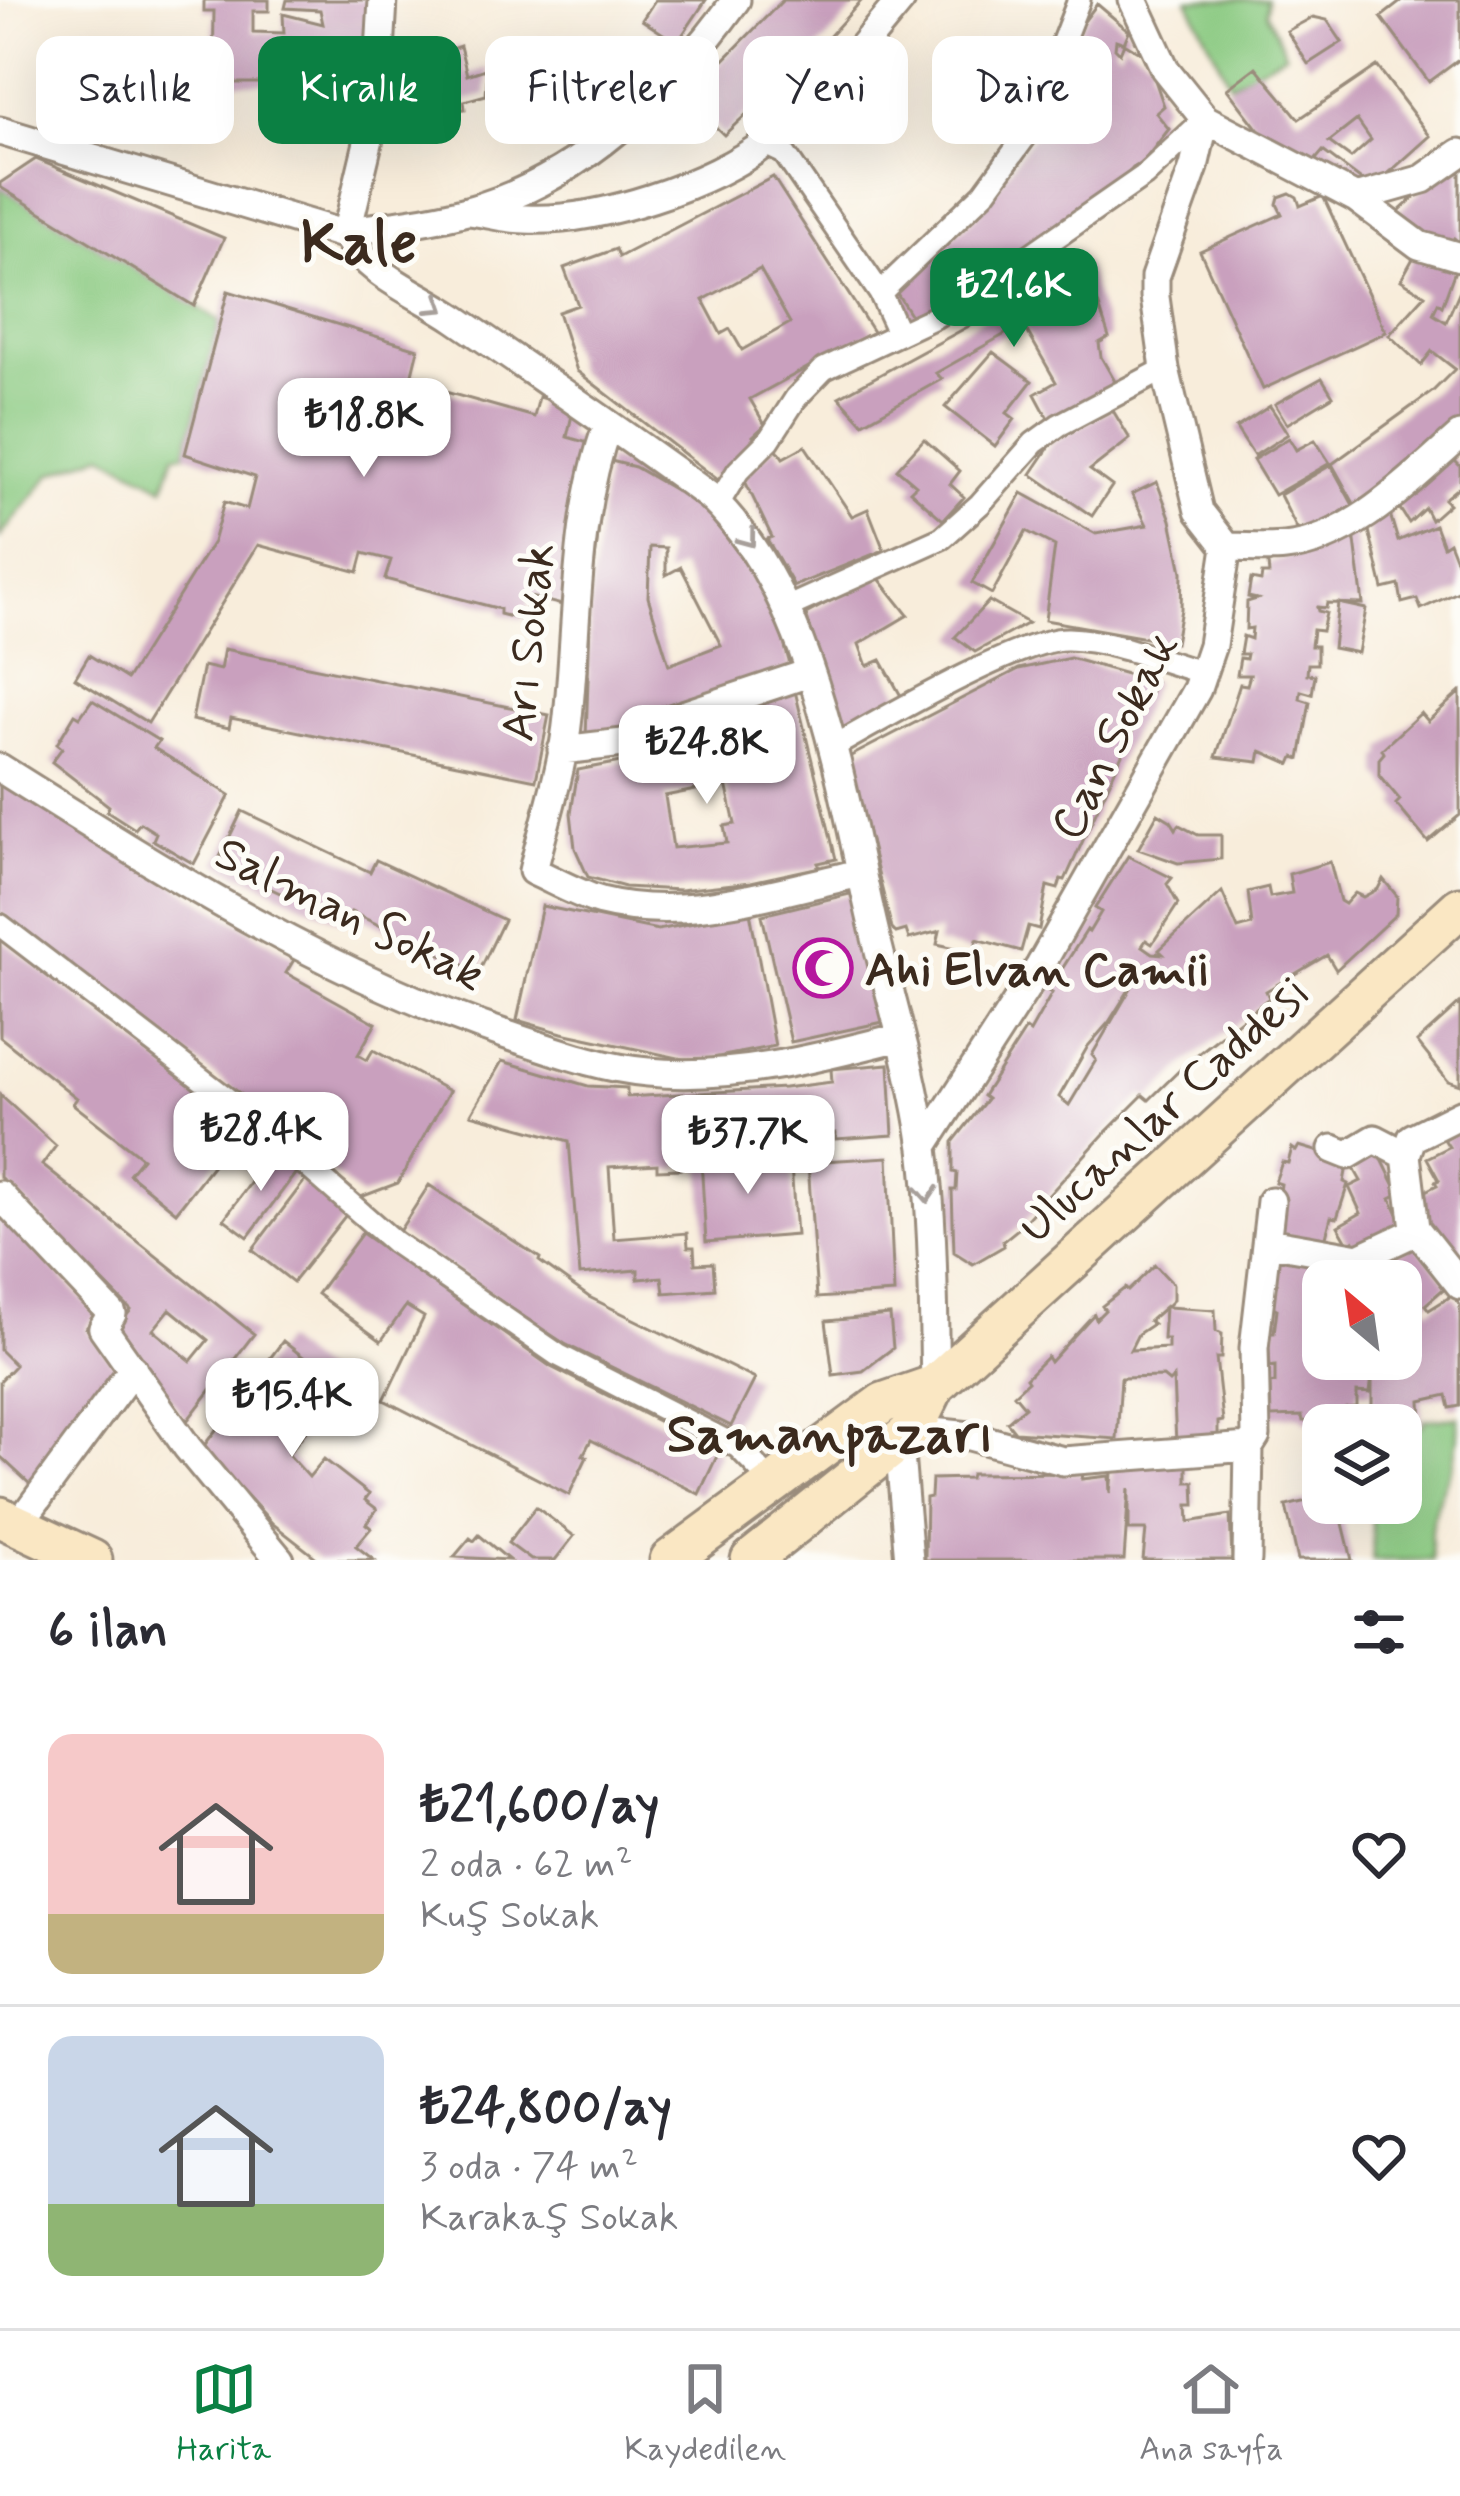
<!DOCTYPE html>
<html lang="tr">
<head>
<meta charset="utf-8">
<style>
	:root { --surface:#fff; --page:#f2f2f3; --text:#2b2b33; --muted:#7c7c81; --line:#e1e1e2; --accent:#0b8043 }
	body { margin:0; font-family:Mynerve,sans-serif; background:var(--page); color:var(--text); height:100vh; display:flex; flex-direction:column; font-size:45px; white-space:nowrap }
	* { box-sizing:border-box; margin:0 }
	p { font-size:39px; color:var(--muted) }
	.icon { flex:none; width:66px; height:66px; fill:none; stroke:currentColor; stroke-width:2; stroke-linecap:round; stroke-linejoin:round }
	.map { position:relative; height:1560px; overflow:hidden }
	.panel { display:flex; flex-direction:column; background:var(--surface); flex:1 }
	.panel>* { flex:none }
	.guide { position:absolute; left:36px; top:36px; width:1389px; height:108px; display:flex; gap:24px }
	.needle { width:78px; rotate:331deg }
	.fabs { position:absolute; left:1302px; top:1260px; display:grid; gap:24px }
	.fabs a { display:grid; place-items:center; width:120px; height:120px; border-radius:24px; background:var(--surface); box-shadow:0 12px 48px #0002; font-size:60px }
	.price { position:absolute; translate:-50% -102px; padding:0 27px; border-radius:24px; background:#fff; color:#222; font-size:39px; line-height:78px; filter:drop-shadow(0 3px 6px #0008) }
	.price::after { content:''; position:absolute; left:50%; top:72px; width:36px; height:27px; margin-left:-18px; background:inherit; clip-path:polygon(0 0,100% 0,50% 100%) }
	.price.selected { background:var(--accent); color:#fff }
	ul { padding:0; list-style:none }
	li { display:flex; align-items:center; gap:36px; height:300px; padding:0 48px }
	li+li { border-top:3px solid var(--line) }
	li span { display:grid; place-items:center; flex:none; width:336px; height:240px; border-radius:24px; color:#555 }
	li>.icon { margin-inline-start:auto }
	span .icon { width:144px; height:144px; fill:#fffc; stroke-width:1 }
	li b { font-size:51px }
	h2 { display:flex; justify-content:space-between; align-items:center; height:144px; padding:0 48px; font-size:51px }
	.chip { padding:0 42px; border-radius:24px; background:var(--surface); box-shadow:0 12px 48px #0002; font-size:42px; line-height:108px }
	.chip.selected { background:var(--accent); color:#fff }
	.tabs { display:flex; justify-content:space-around; align-items:center; height:168px; border-top:3px solid var(--line); background:var(--surface); font-size:33px; color:var(--muted) }
	.tabs a { display:grid; justify-items:center; gap:6px }
	.tabs .selected { color:var(--accent) }
	.map>svg:first-child { display:block }
	.green { fill:#89c980; stroke:#627a4f; stroke-width:3 }
	.building { fill:#c9a0be; fill-rule:evenodd }
	.lines { fill:none; stroke-linecap:round; stroke-linejoin:round }
	.pedestrian-casing { stroke:#9a8c7c; stroke-width:27 }
	.minor-casing { stroke:#9a8c7c; stroke-width:33 }
	.secondary-casing { stroke:#9a8c7c; stroke-width:45 }
	.pedestrian { stroke:#fff; stroke-width:21 }
	.minor { stroke:#fff; stroke-width:27 }
	.secondary { stroke:#fae7c3; stroke-width:39 }
	.oneway { stroke:#a79f9a }
	.labels { text-anchor:middle; stroke-width:10; stroke-linejoin:round; paint-order:stroke }
	.street-label { font-size:48px; fill:#3b2a1e; stroke:#fdfcf7 }
	.poi-label { font-size:48px; font-weight:bold; fill:#3b2a1e; stroke:#fdfcf7; text-anchor:start }
	.quarter-label { font-size:54px; font-weight:bold; fill:#3b2a1e; stroke:#fdfcf7 }
	.district-label { font-size:60px; font-weight:bold; fill:#3b2a1e; stroke:#fdfcf7 }
</style>
</head>
<body>
<div class="map">
<svg width="1460" height="1560" viewBox="0 0 1460 1560">
	<rect width="100%" height="100%" fill="#fdfcf7"/>
	<filter id="ink" filterUnits="userSpaceOnUse"><feTurbulence type="fractalNoise" baseFrequency=".00833" numOctaves="2"/><feDisplacementMap in="SourceGraphic" scale="24" xChannelSelector="R" yChannelSelector="G"/><feConvolveMatrix kernelMatrix="1 2 1 2 8 2 1 2 1" color-interpolation-filters="sRGB"/></filter>
	<filter id="wash" filterUnits="userSpaceOnUse"><feTurbulence type="fractalNoise" baseFrequency=".004" numOctaves="4" result="noise"/><feDisplacementMap in="SourceGraphic" scale="48" xChannelSelector="R" yChannelSelector="G"/><feGaussianBlur stdDeviation="2.7" result="paint"/><feColorMatrix in="noise" values="0 0 0 0 0 0 0 0 0 0 0 0 0 0 0 0 0 1.4 0 .05"/><feComposite in="paint" operator="in"/></filter>
	<g filter="url(#wash)">
		<rect width="100%" height="100%" fill="#f8eddb"/>
		<path class="green" d="M1188 0H1267L1266 13 1286 53 1230 84Z
			M0 187 220 321 185 454H175L164 487 103 454 51 474 0 537Z
			M1458 1417C1460 1477 1436 1484 1431 1530 1430 1539 1432 1550 1432 1560H1373L1371 1503H1401V1431L1422 1427 1425 1420Z"/>
		<g id="blocks">
			<path class="building" d="M204 0H269V11H253V32L284 33 283 14 323 24 320 10 285 8 287 0H374L373 43 333 39 328 66 284 67 283 83H213L214 11H204Z
				M655 0H706L677 43 642 20Z
				M783 0H862L827 39 724 135 695 107 693 91Z
				M1403 0H1460V59L1429 82 1381 17Z
				M1097 4 1129 31 1124 43 1116 40 1115 48 1120 53 1124 43 1153 60 1150 66 1164 106 1156 113 1169 129 1143 162 1133 168 1111 194 915 322 893 287 979 214 1038 129 1064 81 1061 79 1082 24Z
				M1313 17 1327 20 1342 42 1308 64 1287 31Z
				M460 46 467 75 488 68 486 95 464 101 465 109 443 112 432 104 411 99 415 81 436 79 434 55Z
				M341 48 376 52 374 81H337Z
				M387 58 412 60 411 87 384 83Z
				M1377 66 1430 136 1372 188 1323 151 1312 164 1287 146 1277 154 1227 89 1256 67 1299 119ZM1357 120 1371 140 1351 158 1329 142Z
				M1460 156V243L1454 238 1449 248 1414 233 1398 212Z
				M36 159 224 238 194 306 0 187V183Z
				M773 177 873 332 750 399 765 425 753 436 757 440 718 480 577 371 558 312 578 305 564 268 616 249 619 257ZM760 269 790 323 742 350 730 329 721 334 703 300Z
				M1290 193 1297 197 1300 206 1323 196 1386 332 1263 389 1200 251 1282 214 1277 204 1279 197Z
				M1416 253 1457 265 1442 306 1438 303 1433 314 1446 322 1460 290V432L1356 507 1332 464 1433 391 1455 369 1432 351 1421 365 1389 335 1425 295 1401 280Z
				M1085 263 1109 337 1099 343 1101 357 1117 385 1050 422 1035 394 1056 382 1023 324 936 373 942 379 863 423 839 397Z
				M228 291 418 349 410 382 534 417 539 397 574 406 567 437 592 444 562 605 530 597 523 620 500 614V609L385 579 391 560 363 553 358 572 258 545 148 723 75 678 89 655 127 679 213 542 224 502 247 509 255 477 185 454Z
				M993 352 1032 381 1007 413 1015 419 995 446 945 407Z
				M1322 378 1333 396 1287 424 1275 404Z
				M1270 406 1288 434 1254 456 1236 428Z
				M1112 409 1130 439 1090 470 1112 486 1092 516 1031 474 1052 443Z
				M1289 438 1296 450 1315 440 1330 463 1274 495 1253 460Z
				M924 439 960 471 950 484 964 497 943 520 910 491 916 485 897 469Z
				M775 446 783 458 805 446 852 516 868 509 884 550 794 586 767 539 772 537 743 477Z
				M1448 454 1460 466V486L1444 499 1449 504 1431 520 1425 508 1409 523 1395 501Z
				M607 460 635 467 701 505 750 568 780 629 791 668 636 729 586 738 591 593ZM650 547 666 548V575L681 567 721 645 669 665 648 597Z
				M1331 465 1353 505 1300 535 1280 495Z
				M1157 482 1171 520 1182 572 1181 609 1175 643 1045 620 1055 546 1026 531 992 594 972 583 1022 493 1096 534 1147 525 1132 494Z
				M1389 511 1398 541 1435 525 1443 546 1449 542 1460 570V591L1421 609 1417 599 1402 603 1399 585 1383 589 1367 522Z
				M1354 533 1363 604 1327 603 1326 608 1317 607 1318 611 1326 613 1322 631 1313 630 1311 646H1317V664H1308L1307 674 1315 675 1312 694 1301 691 1300 699 1310 702 1300 759 1294 757 1291 764 1261 751 1259 762 1216 757 1240 684 1247 685 1250 675H1237L1240 658 1246 659 1247 654H1240L1243 636 1251 639 1252 628 1246 629 1247 602 1257 599 1248 597 1251 579 1261 581 1262 574H1269L1268 564Z
				M877 576 908 615 859 644 867 666 881 660 901 696 843 729 806 614Z
				M989 601 1028 623 975 652 955 637Z
				M1338 603 1366 609 1358 653 1333 648Z
				M224 649 549 715 536 780 231 718 229 728 192 720 203 666 220 670Z
				M1070 658 1155 682 1065 880 1061 879 1058 889 1047 886 1039 929 1028 926 1021 951 977 939 974 952 937 944 940 931 909 939 906 930 896 933 892 929 849 757 1019 669Z
				M795 691 836 859 818 863 820 867 751 882 680 890 625 887 588 877 575 848 571 813 578 770 668 753 665 738 706 730 704 723ZM726 784 735 824 724 826 727 843 673 848 665 796Z
				M1460 692V815L1428 842 1396 804 1400 800 1379 775V759L1384 753 1382 749 1421 713 1428 721Z
				M92 700 159 741 154 748 230 795 194 864 153 840 156 833 140 823 135 829 107 811 109 806 52 762 62 748 57 744 75 714 80 717Z
				M0 779 295 958 286 973 376 1023 358 1055 367 1060 373 1050 449 1091 398 1183 361 1197 258 1108 0 913Z
				M242 811 370 872 376 860 504 920 479 972 351 912 345 924 217 863Z
				M1158 813 1171 821 1176 829 1179 825 1198 835H1221V859L1178 863 1138 849Z
				M1128 856 1172 878 1167 884 1178 904 1152 944 1146 940 1142 946 1152 953 1163 954 1159 950 1222 892 1238 929 1252 925 1248 892 1268 887 1270 897 1292 893 1289 874 1330 862 1340 901 1345 904 1355 893 1363 897 1378 889 1383 879 1397 896 1396 914 1336 970 1327 955 1266 991 1269 998 1189 1061 1149 1100 1143 1095 1103 1135 1018 1229 1003 1241 1004 1246 973 1264 954 1252 952 1190H956L957 1173 953 1172V1142L987 1099 983 1096 1026 1029 1030 1032 1052 993 1048 991 1087 930 1089 932 1101 912 1095 908ZM1142 969 1092 1055 1096 1060 1069 1105 1059 1097 1088 1046 1109 1022Z
				M854 893 883 1022 791 1042 762 915Z
				M542 906 658 930 750 912 775 1046 708 1059H683L562 1033 517 1020Z
				M0 939 243 1126 176 1212 129 1174 142 1158 73 1104 77 1098 0 1037Z
				M1460 1003V1085L1448 1081 1417 1042Z
				M502 1061 588 1086 627 1088V1097L784 1088 832 1082 831 1069 889 1064 893 1135 836 1139V1133L689 1137 691 1162 679 1163 680 1169 657 1170V1164L609 1167 614 1239 687 1233 688 1247H694L695 1264 713 1263 715 1289 664 1293 662 1277 638 1279V1270L580 1275 569 1141 471 1114Z
				M0 1095 56 1146 42 1165 254 1334 187 1421 118 1326 131 1310 0 1177ZM170 1309 208 1340 191 1361 153 1330Z
				M1460 1130V1269L1441 1238 1433 1242 1414 1197 1437 1185 1435 1182 1439 1180 1427 1158 1449 1147 1444 1139Z
				M1374 1143 1399 1194 1391 1198 1404 1228 1359 1253 1354 1241 1349 1245 1338 1226 1361 1213 1349 1187 1361 1181 1348 1158Z
				M1299 1146 1343 1159 1347 1166 1344 1182 1348 1184 1337 1218 1331 1217 1323 1248 1274 1232 1281 1184 1275 1182 1282 1162 1288 1163 1292 1148 1296 1151Z
				M274 1151 298 1170 248 1237 224 1219Z
				M790 1152 796 1235 706 1242 701 1159Z
				M888 1157 894 1293 817 1298 808 1162Z
				M306 1179 346 1215 293 1282 252 1250Z
				M429 1185 540 1258 539 1261 589 1297 755 1379 731 1426 565 1344 398 1233Z
				M0 1213 97 1315 86 1328 118 1370 31 1485 0 1456V1381L15 1365 0 1350Z
				M362 1233 551 1367 719 1452 699 1494 591 1440 583 1455 587 1457 569 1495 384 1400 424 1317 406 1306 381 1341 317 1294Z
				M1416 1244 1448 1285 1425 1305 1429 1310 1453 1295 1460 1305V1406L1450 1408 1447 1395 1421 1401 1422 1424 1401 1429V1425H1372V1376L1370 1393 1357 1392V1407L1346 1408 1347 1418 1331 1416V1422L1303 1421 1302 1416 1271 1417 1270 1384 1275 1383V1366L1270 1367 1268 1333H1274L1277 1309 1269 1305 1277 1283 1270 1280 1279 1249 1341 1269 1337 1281H1323V1359H1363L1364 1364 1373 1363V1367L1382 1366 1387 1359H1401V1332L1409 1325 1401 1313V1281H1363L1356 1271Z
				M1155 1265 1173 1284V1300L1166 1307 1215 1310 1216 1331 1222 1334 1221 1358H1216L1223 1421 1218 1422V1443H1176L1173 1378 1169 1382 1163 1377 1121 1378 1117 1439 1015 1432 1007 1422 1025 1407 1014 1394 1028 1381 1026 1378 1047 1357 1050 1362 1094 1314 1096 1319 1105 1310 1102 1306 1125 1288 1128 1291ZM1165 1307 1163 1339H1168V1348L1130 1350 1138 1334 1153 1324 1149 1321Z
				M890 1315 893 1348 863 1371 833 1375 826 1321Z
				M283 1341 341 1387 288 1454 309 1477 324 1459 369 1494 365 1500 377 1509 366 1524 371 1528 356 1546 374 1560H319L273 1524 203 1447Z
				M1187 1459V1482H1194L1195 1505H1188L1189 1522 1230 1515 1232 1560H1143L1146 1530H1129V1488L1124 1560H925L926 1498 931 1497 932 1479 970 1478 971 1474 1083 1473 1082 1479 1109 1476 1110 1493 1113 1464Z
				M1323 1497V1503H1338L1352 1560H1298L1286 1506Z
				M536 1507 574 1536 555 1560H531L508 1543Z
				M479 1535 509 1560 454 1557 470 1538 474 1541Z"/>
		</g>
	</g>
	<g filter="url(#ink)">
		<use href="#blocks" fill-opacity="0" stroke="#9a8c7c" stroke-width="3"/>
		<g class="lines">
			<defs>
				<path id="pedestrian" d="M765 144 784 153 880 293 899 334
					M880 293 984 193 1027 134 1079 0
					M718 504 738 471 769 440 796 398 824 369 935 317 1006 272 1144 176 1205 119
					M786 608 942 538 980 504 1034 443 1059 425 1165 369
					M831 748C876 723 1022 637 1068 639 1112 640 1161 661 1204 673
					M0 925 251 1117 394 1242 558 1355 738 1447 774 1484"/>
				<path id="minor" d="M1205 119 1356 198 1419 245 1460 257
					M0 131 346 235
					M1356 198 1423 179 1460 153
					M470 211C488 213 507 219 525 219 597 223 711 185 768 141 819 102 860 49 901 0
					M346 235C369 276 418 293 456 319 541 377 626 435 709 496 816 596 842 796 875 934 892 1004 914 1076 924 1148 934 1226 933 1306 935 1385
					M346 235 349 231C388 226 428 221 467 211 580 181 670 92 736 0
					M346 235 377 105 383 0
					M608 424C574 518 578 619 568 717 563 768 545 820 533 871 555 881 577 894 601 901 686 923 778 891 861 873
					M1227 547C1246 547 1266 549 1285 547 1353 540 1411 479 1460 436
					M562 750 641 741 662 722 809 673
					M0 768C162 870 324 974 507 1035 553 1050 600 1068 648 1072 733 1080 818 1058 900 1037
					M1460 1114 1412 1138 1406 1155 1415 1228 1460 1285
					M924 1146 1040 966 1197 689 1212 645 1227 547 1199 511 1165 369 1155 297V277L1194 167 1205 119 1165 69 1133 0
					M1333 1149 1348 1155 1375 1139 1406 1155
					M0 1195 112 1314 103 1328 187 1447 280 1560
					M1268 1242 1359 1258 1417 1231
					M913 1430 970 1436 1063 1461 1249 1447
					M899 1443 909 1560
					M18 1525 133 1369
					M1247 1560 1249 1447 1256 1436 1254 1348 1271 1201"/>
				<path id="secondary" d="M0 1517 92 1560
					M670 1560 883 1403 935 1385
					M751 1560 913 1430 935 1385 1460 907"/>
			</defs>
			<use href="#pedestrian" class="pedestrian-casing"/>
			<use href="#minor" class="minor-casing"/>
			<use href="#secondary" class="secondary-casing"/>
			<use href="#pedestrian" class="pedestrian"/>
			<use href="#minor" class="minor"/>
			<use href="#secondary" class="secondary"/>
		</g>
		<defs><path id="oneway-chevron" d="M-2-3.5L2.5 0L-2 3.5" fill="none" stroke-width="1.6" stroke-linecap="round" stroke-linejoin="round" transform="scale(3)"/></defs>
		<g class="oneway">
			<use href="#oneway-chevron" transform="translate(437 306) rotate(33)"/>
			<use href="#oneway-chevron" transform="translate(748 539) rotate(53)"/>
			<use href="#oneway-chevron" transform="translate(927 1194) rotate(86)"/>
		</g>
	</g>
	<defs>
		<symbol id="mosque-ring" viewBox="-11 -11 22 22"><circle r="9.5" fill="#fdfcf7" stroke="#b5179e" stroke-width="1.5"/><path d="M3.5-4.9A6 6 0 1 0 3.5 4.9A5 5 0 1 1 3.5-4.9Z" fill="#b5179e"/></symbol>
	</defs>
	<g fill-rule="evenodd">
		<use href="#mosque-ring" x="790" y="935" width="66" height="66"/>
	</g>
	<g class="labels">
		<g class="street-label">
			<text transform="translate(526 642) rotate(-84)" y="17">Arı Sokak</text>
			<text transform="translate(1113 735) rotate(-63)" y="17">Can Sokak</text>
			<text transform="translate(351 912) rotate(26)" y="17">Salman Sokak</text>
			<text transform="translate(1163 1108) rotate(-42)" y="17">Ulucanlar Caddesi</text>
		</g>
		<g class="poi-label">
			<text x="865" y="985">Ahi Elvan Camii</text>
		</g>
		<g class="quarter-label">
			<text x="830" y="1451">Samanpazarı</text>
		</g>
		<g class="district-label">
			<text x="359" y="262">Kale</text>
		</g>
	</g>
</svg>
<div class="fabs">
<a><svg class="needle" viewBox="-14 -14 28 28"><path d="M0-13l5 13h-10z" fill="#e53935"/><path d="M0 13l5-13h-10z" fill="#7c7c81"/></svg></a>
<a><svg class="icon" aria-label="layers" viewBox="0 0 24 24"><path d="M12 4l9 5-9 5-9-5zM3 14l9 5 9-5"/></svg></a>
</div>
<b class="price selected" style="left:1014px;top:350px">₺21.6K</b>
<b class="price" style="left:364px;top:480px">₺18.8K</b>
<b class="price" style="left:707px;top:807px">₺24.8K</b>
<b class="price" style="left:261px;top:1194px">₺28.4K</b>
<b class="price" style="left:748px;top:1197px">₺37.7K</b>
<b class="price" style="left:292px;top:1460px">₺15.4K</b>
<div class="guide">
<a class="chip">Satılık</a>
<a class="chip selected">Kiralık</a>
<a class="chip">Filtreler</a>
<a class="chip">Yeni</a>
<a class="chip">Daire</a>
</div>
</div>
<section class="panel">
<h2>6 ilan<svg class="icon" aria-label="filters" viewBox="0 0 24 24"><path d="M4 7h16M4 17h16"/><circle cx="9" cy="7" r="2"/><circle cx="15" cy="17" r="2"/></svg></h2>
<ul>
<li><span style="background:linear-gradient(#f6c9c9 75%,#c2b280 0)"><svg class="icon" aria-label="home" viewBox="0 0 24 24"><path d="M3 11l9-7 9 7M6 9v11h12V9"/></svg></span><div><b>₺21,600/ay</b><p>2 oda · 62 m²</p><p>Kuş Sokak</p></div><svg class="icon" aria-label="heart" viewBox="0 0 24 24"><path d="M12 20l-8-8c-3-5 5-10 8-4 3-6 11-1 8 4z"/></svg></li>
<li><span style="background:linear-gradient(#c9d6e8 70%,#8fb573 0)"><svg class="icon" aria-label="home" viewBox="0 0 24 24"><path d="M3 11l9-7 9 7M6 9v11h12V9"/></svg></span><div><b>₺24,800/ay</b><p>3 oda · 74 m²</p><p>Karakaş Sokak</p></div><svg class="icon" aria-label="heart" viewBox="0 0 24 24"><path d="M12 20l-8-8c-3-5 5-10 8-4 3-6 11-1 8 4z"/></svg></li>
</ul>
</section>
<nav class="tabs">
<a class="selected"><svg class="icon" aria-label="map" viewBox="0 0 24 24"><path d="M3 6l6-2 6 2 6-2v14l-6 2-6-2-6 2zM9 4v14M15 6v14"/></svg>Harita</a>
<a><svg class="icon" aria-label="saved" viewBox="0 0 24 24"><path d="M7 4h10v16l-5-4-5 4z"/></svg>Kaydedilen</a>
<a><svg class="icon" aria-label="home" viewBox="0 0 24 24"><path d="M3 11l9-7 9 7M6 9v11h12V9"/></svg>Ana sayfa</a>
</nav>
</body>
</html>
